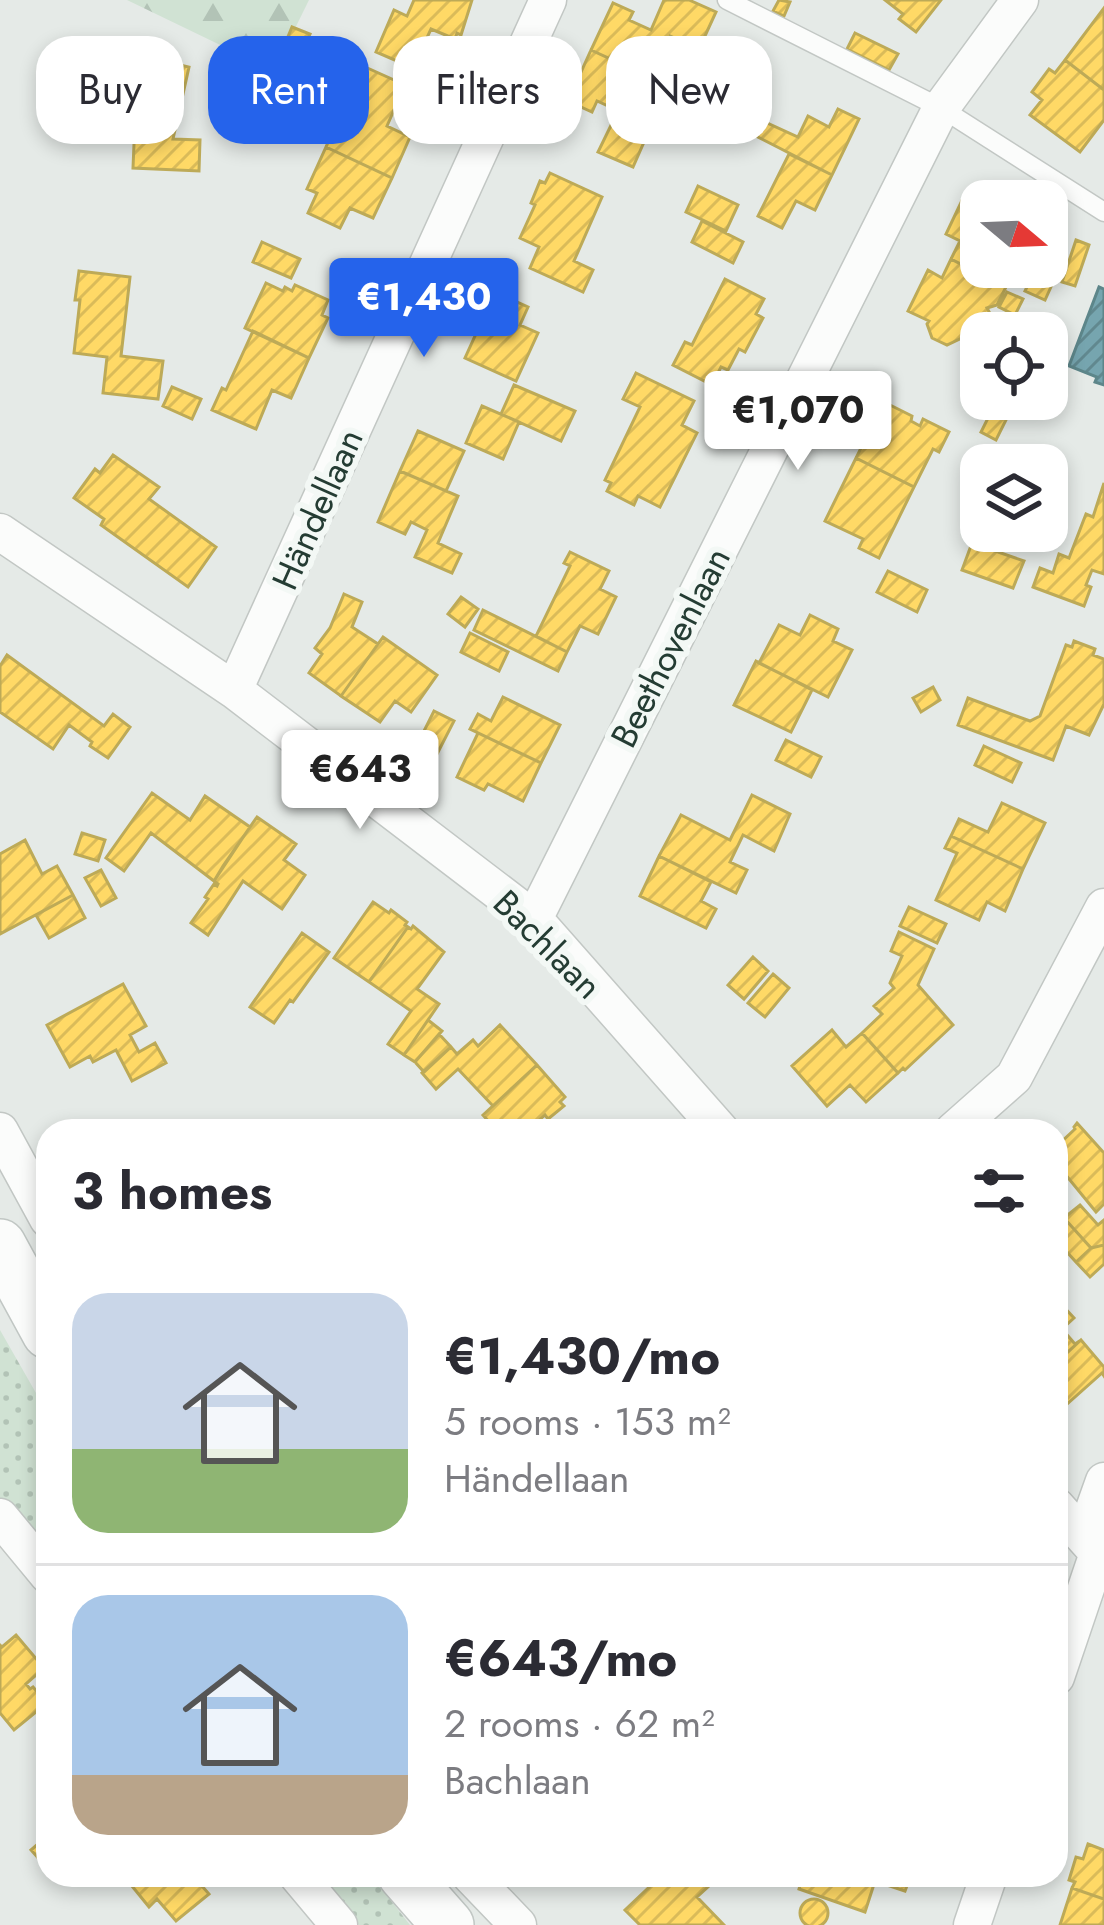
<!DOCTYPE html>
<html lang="en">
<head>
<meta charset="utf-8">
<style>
	:root { --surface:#fff; --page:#f7f7f7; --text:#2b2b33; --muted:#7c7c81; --line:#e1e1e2; --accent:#2563eb }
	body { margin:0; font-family:Jost,sans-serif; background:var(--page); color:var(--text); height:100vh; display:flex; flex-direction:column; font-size:45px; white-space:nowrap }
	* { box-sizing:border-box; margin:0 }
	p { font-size:39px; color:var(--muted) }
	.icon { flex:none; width:66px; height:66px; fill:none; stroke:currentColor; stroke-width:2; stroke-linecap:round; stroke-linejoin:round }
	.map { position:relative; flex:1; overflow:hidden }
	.side { position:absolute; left:36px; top:1119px; width:1032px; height:768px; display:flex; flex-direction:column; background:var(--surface); border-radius:36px; box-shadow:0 6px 18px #0003 }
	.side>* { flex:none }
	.guide { position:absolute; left:36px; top:36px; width:1032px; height:108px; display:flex; gap:24px }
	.needle { width:78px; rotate:109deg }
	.buttons { position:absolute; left:960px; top:180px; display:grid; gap:24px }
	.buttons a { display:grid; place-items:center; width:108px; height:108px; border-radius:24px; background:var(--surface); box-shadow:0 6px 18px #0003; font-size:60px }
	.price { position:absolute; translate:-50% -102px; padding:0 27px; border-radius:12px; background:#fff; color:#222; font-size:39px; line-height:78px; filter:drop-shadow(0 3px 6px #0008) }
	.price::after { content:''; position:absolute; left:50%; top:72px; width:36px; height:27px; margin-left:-18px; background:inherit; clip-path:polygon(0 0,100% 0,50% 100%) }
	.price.selected { background:var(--accent); color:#fff }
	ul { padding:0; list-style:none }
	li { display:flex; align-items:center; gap:36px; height:300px; padding:0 36px }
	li+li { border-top:3px solid var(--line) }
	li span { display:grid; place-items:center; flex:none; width:336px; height:240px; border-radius:36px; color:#555 }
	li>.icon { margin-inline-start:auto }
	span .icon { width:144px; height:144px; fill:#fffc; stroke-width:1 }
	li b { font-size:51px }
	h2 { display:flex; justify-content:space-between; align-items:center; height:144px; padding:0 36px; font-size:51px }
	.tag { padding:0 42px; border-radius:36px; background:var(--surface); box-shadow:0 6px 18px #0003; font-size:42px; line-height:108px }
	.tag.selected { background:var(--accent); color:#fff }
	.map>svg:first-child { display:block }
	.grass { fill:url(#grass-dots) }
	.forest { fill:url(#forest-firs) }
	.homes { fill:url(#homes-hatch); stroke:#bdaa57; stroke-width:3 }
	.public { fill:url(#public-hatch); stroke:#5d868a; stroke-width:3 }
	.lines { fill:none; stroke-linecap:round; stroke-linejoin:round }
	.service-casing { stroke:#c2c7c4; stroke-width:21 }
	.minor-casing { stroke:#c2c7c4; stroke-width:39 }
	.secondary-casing { stroke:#c1c7c4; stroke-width:54 }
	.service { stroke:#fbfcfb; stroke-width:18 }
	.minor { stroke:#fbfcfb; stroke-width:36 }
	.secondary { stroke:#fbfcfb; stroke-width:51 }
	.labels { text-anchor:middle; stroke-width:12; stroke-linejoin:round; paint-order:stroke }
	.street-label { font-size:36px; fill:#243c33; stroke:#f3f8f5 }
</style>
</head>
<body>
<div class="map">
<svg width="1104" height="1925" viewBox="0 0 1104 1925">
	<defs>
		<pattern id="grass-dots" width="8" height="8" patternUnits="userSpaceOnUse" patternTransform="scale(3)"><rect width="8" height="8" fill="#d0e2d3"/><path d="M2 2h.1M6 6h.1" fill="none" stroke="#b2c3b6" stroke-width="1.8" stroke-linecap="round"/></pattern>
		<pattern id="forest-firs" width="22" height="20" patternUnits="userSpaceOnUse" patternTransform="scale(3)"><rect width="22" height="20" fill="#d0e2d3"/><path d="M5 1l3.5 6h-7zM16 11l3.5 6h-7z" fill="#b2c3b6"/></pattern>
		<pattern id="homes-hatch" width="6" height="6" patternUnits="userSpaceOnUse" patternTransform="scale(3)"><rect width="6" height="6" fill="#ffd966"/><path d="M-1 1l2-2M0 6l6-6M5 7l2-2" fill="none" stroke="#dabb59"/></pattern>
		<pattern id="public-hatch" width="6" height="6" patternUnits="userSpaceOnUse" patternTransform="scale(3)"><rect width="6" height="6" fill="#76a5af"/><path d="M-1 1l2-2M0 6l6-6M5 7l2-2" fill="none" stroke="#61888f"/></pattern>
	</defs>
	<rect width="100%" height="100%" fill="#e5eae7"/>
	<path class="grass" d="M0 1330 48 1414V1557L0 1500Z
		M317 1875H371L410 1925H359Z"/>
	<path class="forest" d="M127 0H309L274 71Z"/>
	<path class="homes" d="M414 0H472L461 35 457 33 455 39 431 29 413 68 376 52 394 10 407 16Z
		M664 0H689L716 12 699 49 670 36 652 78 591 50 613 3 633 12 629 20 651 30Z
		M779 0 790 2 784 16 773 11Z
		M885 0H941L916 32 899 19 903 14Z
		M1104 8V90L1065 60Z
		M292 27 310 34 302 51 285 44Z
		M855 33 898 54 889 70 847 49Z
		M115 49 116 52 150 61 151 58 189 67 173 139 200 140 199 171 133 168 135 120 99 111Z
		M591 50 652 78 643 96 629 89 619 111 597 101 592 112 568 101Z
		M1065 60 1104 90V120L1080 152 1030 115 1042 100 1032 92 1049 69 1055 73Z
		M363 66 405 85 387 126 410 137 392 178 326 147Z
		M838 109 859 119 832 175 750 133 756 118 798 137 808 116 829 127Z
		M615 117 648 133 633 167 598 152Z
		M326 147 392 178 373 218 350 208 340 228 308 213 317 193 307 189Z
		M789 154 832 175 815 210 796 201 782 228 758 216Z
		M550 173 602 197 574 261 593 270 583 292 530 268 539 247 520 238 535 205 531 203 540 181 545 183Z
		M698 186 738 205 726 231 686 212Z
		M965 194 981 201V267H1015L1006 287 951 259 960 241 946 234Z
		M702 221 743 242 733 263 692 242Z
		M1076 240 1089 245 1075 286 1062 282Z
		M262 242 300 259 291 278 253 262Z
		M951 259 1006 287 997 305 987 308 993 319 987 333H981V340L970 341 962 338 947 345 932 338 927 324 929 321 908 311 928 270 942 278Z
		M1036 268 1055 278 1045 300 1025 291Z
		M79 271 130 277 121 356 163 361 158 399 103 393 107 357 74 353 80 300H75Z
		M725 279 764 299 756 314 763 318 745 352 739 349 728 370 721 367 712 385 673 365 685 342 692 345Z
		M266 283 283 291 285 287 292 291 295 285 328 300 322 315 328 318 309 358 245 328Z
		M495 292 528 307 520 325 538 333 516 381 465 358Z
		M1007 292 1023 299 1015 315 999 307Z
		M253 331 309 358 291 398 272 390 256 429 212 410 222 388 226 390Z
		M636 373 694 401 682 425 697 433 660 507 638 496 634 505 607 491 611 483 605 480 640 407 623 399Z
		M514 385 575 411 561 441 501 414Z
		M172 387 201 399 192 419 163 406Z
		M884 402 912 416 911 421 920 426 923 419 949 432 939 452 933 449 914 487 856 458Z
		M482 406 519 422 503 459 466 443Z
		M991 412 1006 420 996 440 981 432Z
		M418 431 464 451 446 491 400 471Z
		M113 455 159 487 149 499 216 547 188 587 101 525 104 519 74 498 95 469 100 473Z
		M856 458 914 487 879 558 859 548 863 539 825 521Z
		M400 471 458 496 438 543 461 554 452 573 415 557 427 530 411 522 405 534 378 522Z
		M1104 483V574L1092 570 1086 585 1091 587 1084 606 1033 587 1040 568 1053 573 1059 554 1069 558 1086 514 1093 517Z
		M972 543 1024 561 1013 588 962 570Z
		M570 552 609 571 600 589 616 597 598 634 580 626 567 652 536 636 570 566 564 563Z
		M888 571 927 590 917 612 877 592Z
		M344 594 362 602 352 627 378 644 341 696 309 673 322 654 315 648 330 628Z
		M461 597 478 609 465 627 448 614Z
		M483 610 567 652 558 671 474 630Z
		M810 615 838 629 833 641 852 650 828 697 759 663 779 625 800 635Z
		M470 633 508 652 499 671 461 652Z
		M383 637 437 675 411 712 395 701 380 722 341 696Z
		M1074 641 1095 649 1093 655 1104 659V704L1089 735 1066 726 1053 760 958 725 968 698 1030 721 1040 716 1066 645 1072 647Z
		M7 655 104 726 113 714 130 727 108 758 90 746 92 742 69 725 53 749 0 712V666Z
		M756 661 812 690 791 732 734 705Z
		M933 687 940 700 921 712 913 698Z
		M503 697 560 725 541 763 470 729 478 714 491 721Z
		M434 711 454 721 435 758 415 749Z
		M478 733 541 763 523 801 488 784 484 790 457 777Z
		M786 740 821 757 811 777 776 760Z
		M984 746 1021 763 1012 782 975 765Z
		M152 793 190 820 205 796 250 827 214 881 151 833 124 871 106 858Z
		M752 795 790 814 774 851 743 835 730 862 747 870 736 893 659 856 681 815 730 840Z
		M1002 803 1045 823 1023 869 951 836 959 819 988 832Z
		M257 817 296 844 284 860 305 875 282 909 243 881 208 935 191 923 208 899 205 897 214 884 217 886 218 884 214 881 223 866Z
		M82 833 105 840 98 861 75 854Z
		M951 836 1023 869 1005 911 987 902 979 920 936 900 957 853 945 848Z
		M25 840 42 874 57 866 73 895 0 934V854Z
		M659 856 711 882 701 901 716 909 706 928 640 896Z
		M101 870 116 898 101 906 85 878Z
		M73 895 85 918 49 938 36 915Z
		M373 902 389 913 391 910 407 922 405 925 408 927 369 982 334 958Z
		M909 907 946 924 937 943 900 926Z
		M413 926 444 952 417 989 439 1004 404 1055 388 1044 411 1011 369 982 408 927 411 929Z
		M899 932 934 949 918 985 953 1025 905 1070 903 1068 898 1073 862 1033 882 1014 874 1006 894 988 890 983 902 956 891 951Z
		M302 933 329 952 293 1002 290 1000 274 1023 250 1007Z
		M753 957 768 971 744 999 728 985Z
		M773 974 789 988 765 1017 748 1003Z
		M123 984 146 1026 130 1035 139 1052 155 1043 166 1063 132 1081 116 1050 93 1062 90 1056 70 1067 47 1025Z
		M428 1020 442 1031 415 1062 404 1055Z
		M500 1025 537 1065 493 1106 458 1069 436 1089 422 1073 451 1047 457 1054 473 1040 478 1046Z
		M832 1030 846 1047 862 1033 898 1073 866 1102 850 1085 827 1106 792 1066Z
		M439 1034 451 1047 424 1072 415 1062Z
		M537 1065 565 1097 560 1102 564 1106 548 1119 545 1115 527 1131H497L483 1115Z
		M1077 1123 1104 1153V1204L1096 1212 1056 1163V1147L1075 1129 1074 1127Z
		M1080 1205 1098 1225 1104 1220V1245L1091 1248 1064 1218Z
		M1064 1218 1091 1248 1076 1262 1056 1240V1226Z
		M1104 1245V1264L1090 1277 1076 1262 1091 1248Z
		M1061 1304 1074 1318 1062 1329 1075 1344 1081 1340 1056 1363V1308Z
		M1081 1340 1104 1367V1376L1102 1373 1057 1413 1056 1363Z
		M16 1635 44 1668 26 1684 30 1689 33 1687 47 1703 14 1730 0 1713V1645L2 1647Z
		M46 1837 48 1839V1869L31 1850Z
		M1088 1844 1104 1850V1899L1072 1888 1075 1882 1069 1880 1076 1857 1083 1859Z
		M123 1875H187L192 1879 194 1877 209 1894 176 1921 157 1899 149 1907Z
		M662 1875H698L709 1886 697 1897 724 1925H640L625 1910Z
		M803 1875H911L905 1891 875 1881 865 1912 799 1889Z
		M1072 1888 1104 1899V1925H1060Z
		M800 1913a14 14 0 1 1 28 0a14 14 0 1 1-28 0Z"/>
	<path class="public" d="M1099 287 1104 289V385L1095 382 1097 377 1069 366Z"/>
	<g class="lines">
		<defs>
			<path id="service" d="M727 0 941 108 1104 212"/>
			<path id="minor" d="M0 532 234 690 534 919 721 1131
				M234 690 548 0
				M534 919 941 108 1020 0
				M0 1131 48 1219
				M953 1131 1014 1077 1104 907
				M1056 1506 1098 1553 1056 1677
				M0 1517 48 1575
				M1084 1537 1104 1481
				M297 1875 339 1925
				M470 1875 518 1925
				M972 1925 989 1875"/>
			<path id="secondary" d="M0 1245 48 1333
				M404 1875 448 1925"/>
		</defs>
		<use href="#service" class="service-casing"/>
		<use href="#minor" class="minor-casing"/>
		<use href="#secondary" class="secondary-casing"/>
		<use href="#service" class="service"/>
		<use href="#minor" class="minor"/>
		<use href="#secondary" class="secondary"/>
	</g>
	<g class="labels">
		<g class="street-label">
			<text transform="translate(317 509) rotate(-66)" y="13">Händellaan</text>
			<text transform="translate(670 647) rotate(-63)" y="13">Beethovenlaan</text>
			<text transform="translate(548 944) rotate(45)" y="13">Bachlaan</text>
		</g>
	</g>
</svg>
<div class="buttons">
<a><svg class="needle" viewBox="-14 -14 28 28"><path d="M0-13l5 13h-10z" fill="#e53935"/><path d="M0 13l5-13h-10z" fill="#7c7c81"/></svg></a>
<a><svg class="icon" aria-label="locate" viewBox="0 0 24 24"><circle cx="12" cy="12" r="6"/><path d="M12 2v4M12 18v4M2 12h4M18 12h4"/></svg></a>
<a><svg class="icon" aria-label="layers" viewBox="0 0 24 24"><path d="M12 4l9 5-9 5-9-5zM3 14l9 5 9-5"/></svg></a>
</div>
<b class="price selected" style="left:424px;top:360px">€1,430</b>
<b class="price" style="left:798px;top:473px">€1,070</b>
<b class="price" style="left:360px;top:832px">€643</b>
<div class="guide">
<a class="tag">Buy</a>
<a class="tag selected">Rent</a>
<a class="tag">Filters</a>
<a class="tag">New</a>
</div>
<section class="side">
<h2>3 homes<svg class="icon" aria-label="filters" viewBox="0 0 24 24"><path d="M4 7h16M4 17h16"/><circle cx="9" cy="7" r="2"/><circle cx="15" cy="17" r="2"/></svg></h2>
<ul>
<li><span style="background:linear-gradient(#c9d6e8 65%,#8fb573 0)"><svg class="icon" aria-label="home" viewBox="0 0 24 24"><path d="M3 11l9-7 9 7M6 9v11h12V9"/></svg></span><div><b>€1,430/mo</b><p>5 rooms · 153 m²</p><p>Händellaan</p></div></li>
<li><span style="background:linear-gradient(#a9c7e8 75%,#b9a48a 0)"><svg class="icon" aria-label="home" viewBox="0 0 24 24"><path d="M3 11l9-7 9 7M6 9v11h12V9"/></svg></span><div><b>€643/mo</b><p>2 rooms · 62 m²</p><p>Bachlaan</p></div></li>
</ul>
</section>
</div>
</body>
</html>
